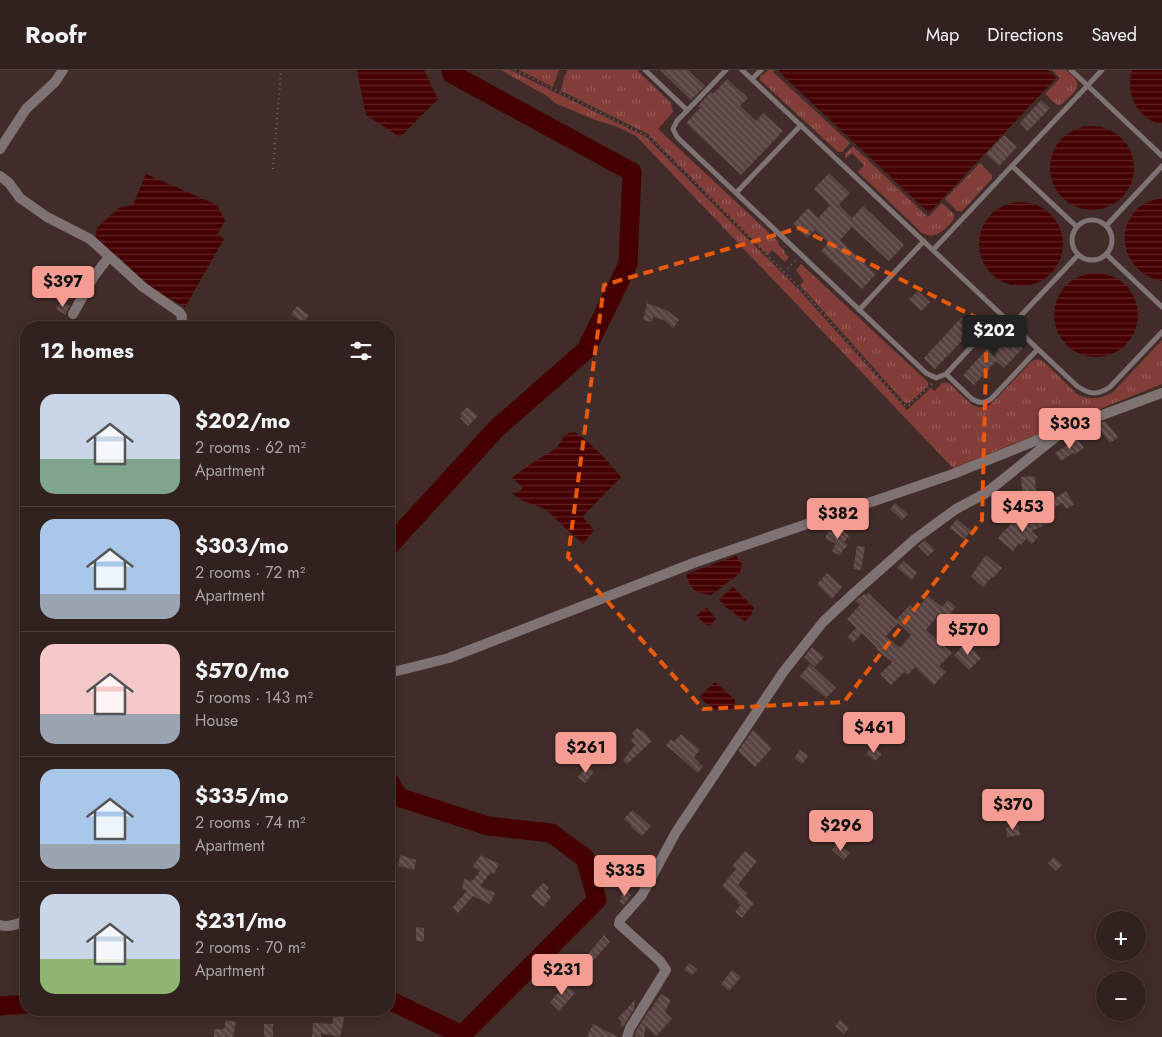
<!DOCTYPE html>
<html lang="en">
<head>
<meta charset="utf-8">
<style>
	:root { --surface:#31211f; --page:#3d2e2c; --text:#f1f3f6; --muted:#a8a3a4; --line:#4c3e3d; --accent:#f59c93 }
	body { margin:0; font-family:Jost,sans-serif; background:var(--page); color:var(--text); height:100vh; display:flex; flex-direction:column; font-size:19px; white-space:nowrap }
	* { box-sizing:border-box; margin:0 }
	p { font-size:16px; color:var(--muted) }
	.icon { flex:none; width:28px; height:28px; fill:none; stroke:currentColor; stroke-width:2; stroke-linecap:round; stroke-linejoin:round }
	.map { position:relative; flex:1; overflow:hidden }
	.sheet { position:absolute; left:20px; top:251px; width:375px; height:695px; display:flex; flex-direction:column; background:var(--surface); border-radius:20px; box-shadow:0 2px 12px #0003,0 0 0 1px var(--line) }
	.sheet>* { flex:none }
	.buttons { position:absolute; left:1096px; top:841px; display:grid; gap:10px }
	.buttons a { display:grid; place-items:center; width:50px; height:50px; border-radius:50%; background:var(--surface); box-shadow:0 2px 12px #0003,0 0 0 1px var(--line); font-size:25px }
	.price { position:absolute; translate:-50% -42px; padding:0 11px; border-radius:5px; background:var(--accent); color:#111; font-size:16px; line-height:32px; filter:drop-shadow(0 1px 2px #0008) }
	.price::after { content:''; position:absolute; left:50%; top:30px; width:15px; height:11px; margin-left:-8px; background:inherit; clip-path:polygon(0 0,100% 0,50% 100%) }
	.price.current { background:#222; color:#fff }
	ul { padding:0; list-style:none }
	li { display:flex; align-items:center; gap:15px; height:125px; padding:0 20px }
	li+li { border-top:1px solid var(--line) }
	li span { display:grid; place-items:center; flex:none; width:140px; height:100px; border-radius:15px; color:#555 }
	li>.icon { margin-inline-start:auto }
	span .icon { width:60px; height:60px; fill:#fffc; stroke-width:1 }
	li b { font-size:21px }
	h2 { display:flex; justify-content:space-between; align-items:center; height:60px; padding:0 20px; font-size:21px }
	header { display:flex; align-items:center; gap:30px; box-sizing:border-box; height:70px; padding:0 25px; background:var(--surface); border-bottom:1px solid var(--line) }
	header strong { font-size:24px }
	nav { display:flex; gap:28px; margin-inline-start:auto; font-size:18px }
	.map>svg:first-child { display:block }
	.grass { fill:url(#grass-tufts) }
	.water { fill:url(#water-rules) }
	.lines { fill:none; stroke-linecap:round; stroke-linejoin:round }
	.river { stroke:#450002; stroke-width:19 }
	.building { fill:url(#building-back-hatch); fill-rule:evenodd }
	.path { stroke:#766461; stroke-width:2; stroke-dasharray:1 4; stroke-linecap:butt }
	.service { stroke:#7e7372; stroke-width:5 }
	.minor { stroke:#7e7372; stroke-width:10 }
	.marked { fill:none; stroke:#e8590c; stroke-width:4; stroke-dasharray:10 6; stroke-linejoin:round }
</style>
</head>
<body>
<header>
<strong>Roofr</strong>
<nav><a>Map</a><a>Directions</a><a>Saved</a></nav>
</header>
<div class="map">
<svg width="1162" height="967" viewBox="0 0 1162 967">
	<defs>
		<pattern id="grass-tufts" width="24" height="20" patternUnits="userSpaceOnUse" patternTransform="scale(1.25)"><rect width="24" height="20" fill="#823d38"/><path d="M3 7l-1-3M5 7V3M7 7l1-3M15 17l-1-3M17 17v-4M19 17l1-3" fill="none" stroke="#945954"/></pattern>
		<pattern id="water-rules" width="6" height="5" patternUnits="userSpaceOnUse" patternTransform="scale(1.25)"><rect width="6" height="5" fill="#450002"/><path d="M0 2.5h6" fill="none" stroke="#602526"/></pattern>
		<pattern id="building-back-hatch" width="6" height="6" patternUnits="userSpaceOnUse" patternTransform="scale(1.25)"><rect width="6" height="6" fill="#594340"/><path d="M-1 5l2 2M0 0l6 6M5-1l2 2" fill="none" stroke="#715e5b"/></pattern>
	</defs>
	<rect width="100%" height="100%" fill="#412c29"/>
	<path class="grass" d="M501 0H510L646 67 800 221 907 340 931 318 935 321 942 313H949C956 319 969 335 978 337 982 338 986 336 990 335L1031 292C1035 289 1038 289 1043 291L1077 324C1090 331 1101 329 1113 322L1162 270V314L953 398 636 66 615 56 595 50 555 33 547 26Z
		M519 0H559L553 17Z
		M568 0H637L671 33 673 42 658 59 779 172 778 174 785 181 784 182 789 187 785 192 772 180 768 185 648 64 561 21 564 7Z
		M768 0H774L773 2 850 73 842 82H838L760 10 761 4 763 5Z
		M1052 0H1066C1069 3 1075 7 1077 12 1080 20 1066 30 1061 35H1057L1045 24 1060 8Z
		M853 76 928 147 942 133 954 144C954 149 953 151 949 155 941 163 934 169 922 163L858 102 864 95 852 83 845 89V84Z
		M980 93 992 105V109L962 141H957L945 129Z
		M801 194 928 312V316L909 333H905L800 215 804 211 796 200Z"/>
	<path class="water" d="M357 0H424L438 29 400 67 366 45Z
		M780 0H1048L1056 8 929 143 779 2Z
		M1132 0H1162V54C1137 50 1125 22 1132 0Z
		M1050 98a42 42 0 1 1 84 0a42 42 0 1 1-84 0Z
		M146 104 217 135 225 151 217 165 224 169 185 237 138 211 120 188 95 170 97 158 119 138 133 135Z
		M1162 128V211C1128 205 1112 165 1137 139 1144 133 1153 130 1162 128Z
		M979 174a42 42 0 1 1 84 0a42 42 0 1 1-84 0Z
		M1054 245a42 42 0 1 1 84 0a42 42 0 1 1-84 0Z
		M575 362C593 375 607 390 621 407L583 446 584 449 594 460 583 474 545 439 521 430 512 423C517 422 520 422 523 417L512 408C521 400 531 394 542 387 547 384 553 381 558 376 565 367 561 364 575 362Z
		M736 486 742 494 740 503 711 525C694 523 691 519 686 504Z
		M733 517 754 538 750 547 745 551 726 537 719 529Z
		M707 538 716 549 712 554 708 556 696 546 702 541Z
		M715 612 735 630 734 638C716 644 712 638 699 627Z"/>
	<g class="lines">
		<path class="river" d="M389 476 497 358 586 280 628 194 632 102 452 4 451 0
			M389 711 398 727 488 756 551 763 585 788 597 830 462 965
			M389 930 462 965 463 967
			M0 936 26 934"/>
	</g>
	<path class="building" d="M660 0H688L705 16 691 30Z
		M727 9 748 28 740 36 756 51 763 43 783 61 741 105 686 53 700 38 698 36 711 22 713 24Z
		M1041 30 1050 38 1028 61 1020 53Z
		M1004 65 1017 77 999 96 986 84Z
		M829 103 850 123 839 135 852 148 863 136 904 175 889 191 852 157 840 170 876 204 862 219 821 181 828 173 815 160 807 168 793 154 808 138 818 148 830 135 814 119Z
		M918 221 930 232 921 241 909 230Z
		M61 231 70 236 67 241 66 245 56 239Z
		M647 233 668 241 679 250 673 258 664 250 653 247 652 252 643 250Z
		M297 236 309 245 303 253 291 244Z
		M962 247 974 258 935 299 924 288Z
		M1004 261 1023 278 1004 298 996 291 974 315 963 305Z
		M467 337 478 346 468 356 460 348 462 346 460 344Z
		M1105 351 1118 367 1110 373 1096 355Z
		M1077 369 1084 378 1075 384 1073 383 1061 391 1055 383Z
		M1035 406 1036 421H1022L1021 407Z
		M1066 421 1074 434 1066 439 1063 433 1048 441 1044 432 1055 428Z
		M895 433 908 444 902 450 890 439Z
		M1049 445 1052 452 1031 461 1038 467 1032 474 1026 469 1021 475 1019 473 1013 481 998 468 1014 451 1023 459 1031 449 1034 451Z
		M957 449 971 461 964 469 950 458Z
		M838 456 849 466 844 472 848 475 839 485 832 481 836 474 825 468 829 461 832 462Z
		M925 470 935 480 928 486 918 476Z
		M857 476 865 477 861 500 853 499Z
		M986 485 1002 498 993 508 992 507 983 517 971 506Z
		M903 491 917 503 912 510 897 498Z
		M827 503 842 517 832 529 817 514Z
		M868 523 896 550 910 535 916 541 928 526 942 537 948 530 956 537 951 542 966 555 960 563 938 545 926 560 952 583 939 596 946 602 934 615 915 597 908 605 904 602 891 615 880 604 892 592 876 579 877 578 862 563 853 573 847 567 856 558 847 549 860 535 855 531 864 524 866 525ZM898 553 911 565 900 578 886 566Z
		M966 573 981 588 969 600 954 585Z
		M812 577 824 587 815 597 804 587Z
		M810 594 836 618 826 628 800 606Z
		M637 658 641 661 642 660 652 671 627 694 623 690 635 675 631 670 635 667 632 663Z
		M753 660 772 678 755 697 738 681Z
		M681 664 700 680 694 687 703 697 698 703 666 675 671 669 674 672Z
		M873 676 882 684 875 691 866 684Z
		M800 680 808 686 802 694 794 688Z
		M587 696 594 702 585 713 578 707Z
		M632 740 651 756 642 766 631 757 632 756 624 749Z
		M1018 755 1020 765 1007 767 1006 757Z
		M838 773 850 783 844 790 832 780Z
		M745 781 757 791 738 815 748 824 746 826 754 833 742 848 735 842 741 835 737 832 738 831 722 816 736 799 732 796Z
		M400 785 416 790 414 800 398 796Z
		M481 785 499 794 494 804 491 802 480 816 495 823 490 834 473 826 458 843 452 838 467 821 462 819 464 809 472 811 480 801 473 796Z
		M1054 787 1062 795 1056 801 1048 793Z
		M543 813 549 818 546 822 551 827 543 837 531 826Z
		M625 820 631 825 624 835 619 831 622 829 620 827Z
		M416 857 424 858V871H416Z
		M604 865 610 872 588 896 582 891Z
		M689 893 697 899 692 905 684 900Z
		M732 900 741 907 729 921 721 914Z
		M563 912 575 923 559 941 550 932 560 921 557 917Z
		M661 924 671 930 665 942 672 949 656 966 646 956 644 967H637L635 965 636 961 649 940 650 941Z
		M635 930 634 939 623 957 620 954 622 952 618 948Z
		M335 940H346L340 967 321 963V967H312L313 953 332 954Z
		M226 950 236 952 233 967H214V959H224Z
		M840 950 849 958 844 964 835 956Z
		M264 954H273V967H264Z
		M593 954 618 967H587Z"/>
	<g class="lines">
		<path class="path" d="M515 0 645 65 650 68 801 219 904 335H909L932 314
			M273 99 281 0
			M784 202 796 190"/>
		<path class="service" d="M645 0 687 40
			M726 0 677 51 673 59 677 67 926 303 936 308 946 304 1001 245
			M742 0 1077 316C1089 324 1097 326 1110 317L1162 262
			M1071 0 1162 86
			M752 9 761 0
			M1012 96 1076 156
			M736 123 801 55
			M1072 170a20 20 0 1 1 40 0a20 20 0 1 1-40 0Z
			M1106 156 1162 96
			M933 180 1102 0
			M1106 184 1162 237
			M859 240 924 171
			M1012 255 1078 185
			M946 304 972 329C979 333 984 334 991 329L1038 279"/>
		<path class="minor" d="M0 79 26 39 55 12 63 0
			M0 106 9 113 20 128 47 147 90 169 143 217 179 242 182 246 181 258
			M73 244 94 206 109 187
			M389 603 449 588 696 492 953 404 1067 358 1162 323
			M0 855C9 858 18 854 26 850
			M627 967 630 958 666 900 660 891 619 854 620 850 642 825 676 762 784 601 823 552 854 523 915 469 956 439 986 423 1057 366"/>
	</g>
	<path class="marked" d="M799 158 987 253 982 450 844 632 703 639 568 487 604 215Z"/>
</svg>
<div class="buttons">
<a>+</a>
<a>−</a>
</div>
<b class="price" style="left:63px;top:238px">$397</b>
<b class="price current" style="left:994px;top:287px">$202</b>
<b class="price" style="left:1070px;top:380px">$303</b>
<b class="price" style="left:1023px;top:463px">$453</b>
<b class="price" style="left:838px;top:470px">$382</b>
<b class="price" style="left:968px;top:586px">$570</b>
<b class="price" style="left:874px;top:684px">$461</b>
<b class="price" style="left:586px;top:704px">$261</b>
<b class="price" style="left:1013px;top:761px">$370</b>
<b class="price" style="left:841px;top:782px">$296</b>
<b class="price" style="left:625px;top:827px">$335</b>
<b class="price" style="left:562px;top:926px">$231</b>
<section class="sheet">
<h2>12 homes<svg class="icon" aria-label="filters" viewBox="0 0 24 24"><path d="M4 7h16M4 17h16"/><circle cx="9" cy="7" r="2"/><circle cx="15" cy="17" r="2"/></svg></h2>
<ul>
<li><span style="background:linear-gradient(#c9d6e8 65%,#7fa58c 0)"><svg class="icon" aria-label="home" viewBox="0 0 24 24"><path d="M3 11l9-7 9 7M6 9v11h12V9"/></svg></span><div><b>$202/mo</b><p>2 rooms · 62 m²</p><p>Apartment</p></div></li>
<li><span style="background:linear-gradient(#a9c7e8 75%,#9aa5b1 0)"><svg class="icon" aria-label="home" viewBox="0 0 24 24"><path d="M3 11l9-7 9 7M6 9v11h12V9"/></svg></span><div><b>$303/mo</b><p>2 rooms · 72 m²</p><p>Apartment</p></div></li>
<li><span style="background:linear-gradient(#f6c9c9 70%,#9aa5b1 0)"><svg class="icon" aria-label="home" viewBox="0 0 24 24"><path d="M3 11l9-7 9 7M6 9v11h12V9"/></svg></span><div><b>$570/mo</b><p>5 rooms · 143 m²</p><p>House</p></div></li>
<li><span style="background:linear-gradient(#a9c7e8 75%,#9aa5b1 0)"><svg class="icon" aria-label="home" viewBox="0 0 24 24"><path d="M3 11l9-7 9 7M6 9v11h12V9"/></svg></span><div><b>$335/mo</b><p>2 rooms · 74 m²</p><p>Apartment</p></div></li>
<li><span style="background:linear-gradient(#c9d6e8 65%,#8fb573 0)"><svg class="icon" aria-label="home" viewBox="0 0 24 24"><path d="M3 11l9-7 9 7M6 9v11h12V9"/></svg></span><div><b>$231/mo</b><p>2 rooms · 70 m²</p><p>Apartment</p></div></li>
</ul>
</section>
</div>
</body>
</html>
